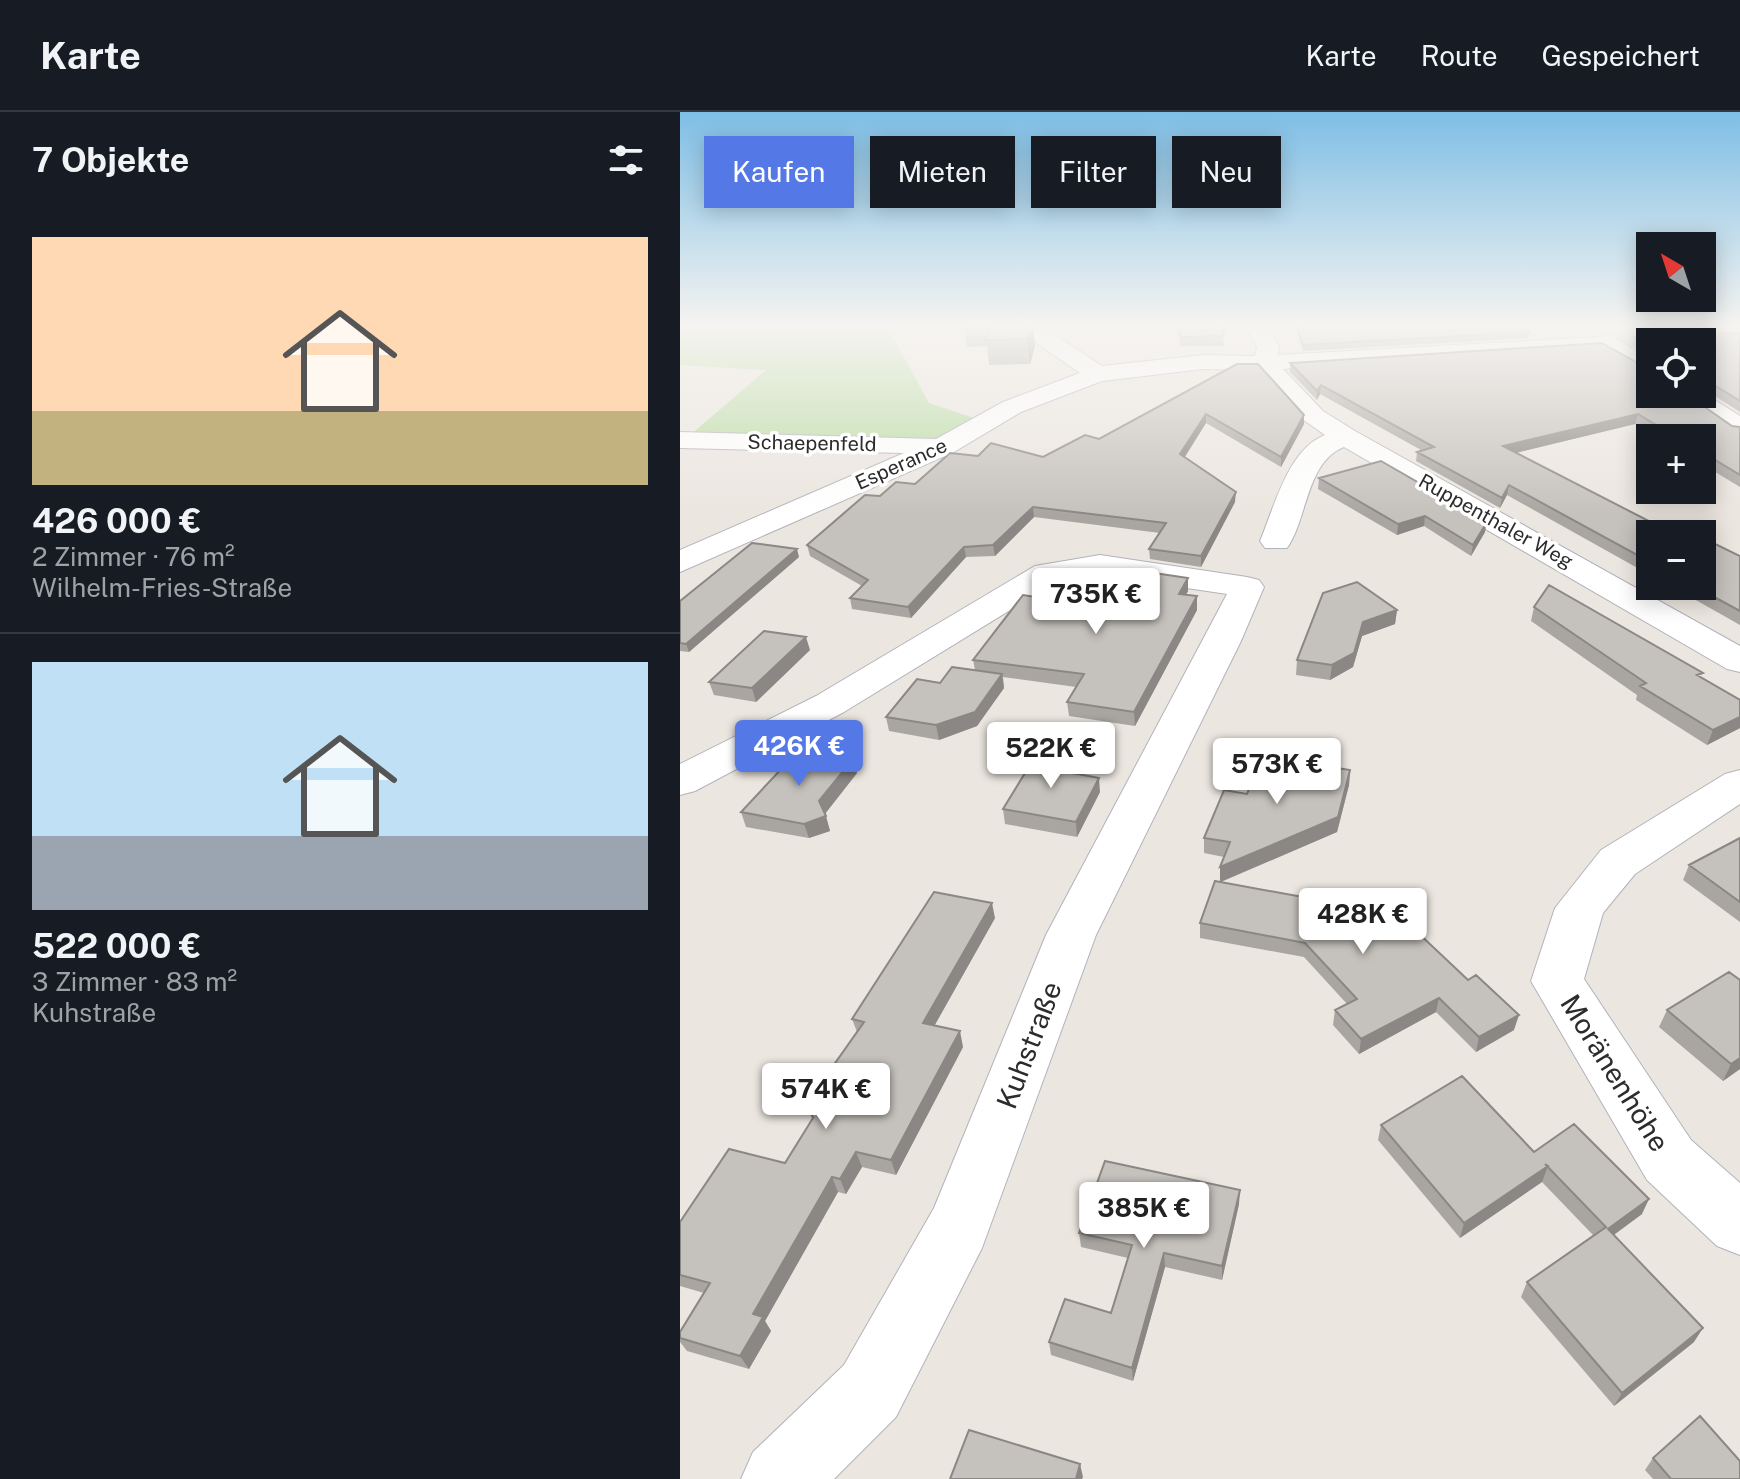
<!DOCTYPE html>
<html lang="de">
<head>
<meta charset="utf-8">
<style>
	:root { --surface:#171b24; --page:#20242c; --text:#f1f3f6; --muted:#9ea1a6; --line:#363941; --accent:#5478e6 }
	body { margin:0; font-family:"Public Sans",sans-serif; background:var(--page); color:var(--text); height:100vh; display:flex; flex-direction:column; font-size:30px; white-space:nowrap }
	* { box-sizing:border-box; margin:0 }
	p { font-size:26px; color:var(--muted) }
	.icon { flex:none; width:44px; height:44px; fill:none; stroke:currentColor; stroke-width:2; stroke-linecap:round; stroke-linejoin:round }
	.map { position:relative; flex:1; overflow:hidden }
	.panel { display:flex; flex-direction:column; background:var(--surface); width:680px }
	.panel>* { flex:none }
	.hud { position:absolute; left:24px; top:24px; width:760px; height:72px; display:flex; gap:16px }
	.needle { width:52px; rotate:321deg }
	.buttons { position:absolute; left:956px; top:120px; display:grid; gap:16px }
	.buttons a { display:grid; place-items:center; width:80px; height:80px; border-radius:0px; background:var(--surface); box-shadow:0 4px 20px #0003; font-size:40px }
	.price { position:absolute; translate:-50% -68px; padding:0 18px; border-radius:8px; background:#fff; color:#222; font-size:26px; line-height:52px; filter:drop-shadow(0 2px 4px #0008) }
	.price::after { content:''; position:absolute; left:50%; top:48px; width:24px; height:18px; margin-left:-12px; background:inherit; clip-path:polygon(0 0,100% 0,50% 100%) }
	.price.current { background:var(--accent); color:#fff }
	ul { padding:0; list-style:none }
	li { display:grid; align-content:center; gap:16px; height:424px; padding:0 32px }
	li+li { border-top:2px solid var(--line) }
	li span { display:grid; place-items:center; height:248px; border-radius:0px; color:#555 }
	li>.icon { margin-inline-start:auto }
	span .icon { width:144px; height:144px; fill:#fffc; stroke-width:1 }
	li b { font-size:34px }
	h2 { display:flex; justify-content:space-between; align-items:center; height:96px; padding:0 32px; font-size:34px }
	.tag { padding:0 28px; border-radius:0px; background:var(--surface); box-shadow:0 4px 20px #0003; font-size:28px; line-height:72px }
	.tag.current { background:var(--accent); color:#fff }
	header { display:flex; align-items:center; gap:48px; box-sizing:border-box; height:112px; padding:0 40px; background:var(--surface); border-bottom:2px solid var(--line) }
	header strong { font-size:38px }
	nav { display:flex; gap:44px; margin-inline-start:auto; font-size:28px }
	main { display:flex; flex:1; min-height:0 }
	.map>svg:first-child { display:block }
	.green { fill:#badca4 }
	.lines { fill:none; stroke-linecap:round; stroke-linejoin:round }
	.minor-casing { stroke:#b1b3bb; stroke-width:2 }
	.minor { fill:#fff; fill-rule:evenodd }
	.wall { fill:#a9a6a2 }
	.shaded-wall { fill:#8a8784 }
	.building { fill:#c5c1bc; stroke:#8a8784; stroke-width:2 }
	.labels { text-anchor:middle; stroke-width:7; stroke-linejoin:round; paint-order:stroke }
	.far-street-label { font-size:20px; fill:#2c2c2c; stroke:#fff }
	.near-street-label { font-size:28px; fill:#2c2c2c; stroke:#fff }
</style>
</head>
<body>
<header>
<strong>Karte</strong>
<nav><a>Karte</a><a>Route</a><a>Gespeichert</a></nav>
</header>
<main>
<section class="panel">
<h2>7 Objekte<svg class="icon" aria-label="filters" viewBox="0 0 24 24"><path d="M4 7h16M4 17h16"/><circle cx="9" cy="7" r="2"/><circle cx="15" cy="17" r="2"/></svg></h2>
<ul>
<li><span style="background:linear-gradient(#ffd9b3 70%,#c2b280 0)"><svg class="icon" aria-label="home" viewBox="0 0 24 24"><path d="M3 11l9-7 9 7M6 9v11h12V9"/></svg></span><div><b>426 000 €</b><p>2 Zimmer · 76 m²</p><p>Wilhelm-Fries-Straße</p></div></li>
<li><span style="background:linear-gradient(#bfe0f5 70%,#9aa5b1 0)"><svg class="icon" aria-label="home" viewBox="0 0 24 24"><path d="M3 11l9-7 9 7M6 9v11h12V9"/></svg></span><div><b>522 000 €</b><p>3 Zimmer · 83 m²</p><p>Kuhstraße</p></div></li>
</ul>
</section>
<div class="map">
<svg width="1060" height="1367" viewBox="0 0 1060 1367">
	<rect width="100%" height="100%" fill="#ece6e0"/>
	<path class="green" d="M0 212H206L249 291 297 307 253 330 9 324 86 258 0 253Z"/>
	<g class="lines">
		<defs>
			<path id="minor" d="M342 212H364L371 220 422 254 523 243 575 244 577 235 565 212H587L599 235 598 243 933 224 970 248V265L921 236 603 257 643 299 675 319 1060 534V560L1047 557 664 335C626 350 628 406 607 436H585L580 429C594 396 608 337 645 323L625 309 579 258 523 257 422 269 341 300 274 340 0 460V438L224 341 0 336V320L256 327 323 290 400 261 355 230Z
				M1022 280 1060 304V323L1051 321 996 282Z
				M420 443 567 465 579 468 584 475 561 529 416 823 302 1136 216 1305 154 1367H61L73 1340 164 1253 254 1096 366 823 547 482 420 463 376 470 164 600 15 679 0 683V652L136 584 355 454Z
				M1060 658V692L955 762 923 801 904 867 1011 1028 1060 1071V1143L1037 1134 967 1068 851 869 875 796 921 738 1045 662Z"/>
		</defs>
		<use href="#minor" class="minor-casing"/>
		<use href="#minor" class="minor"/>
	</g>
	<path class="wall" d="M284 212H353L355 234 350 252 309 253 307 234 287 235Z
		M497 212H542L544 234H500Z
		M624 212H690V213L850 220 849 226 623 239 617 220V215H625Z
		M1060 221V300L1024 277 970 230V246L952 233 954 225Z
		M610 251 1060 315V375L1022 352V326H979L955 312 836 341 970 422V463L827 383 820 396 736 349 737 340 741 338 640 282 637 288 610 260Z
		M557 252 624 312 601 355 526 311 505 345 555 390 521 455 470 447 469 437 480 421 354 405 315 444 286 445 231 506 172 497 170 486 182 474 130 444 127 433 200 384 235 372 298 344 363 345 419 327Z
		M639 366 805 420 791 444 744 414 717 423 638 377Z
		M1060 444V513L991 474H1022Z
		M119 445 9 540 0 539V489Z
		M508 466V479L506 482 517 498 455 614 389 604 387 590 396 575 323 565 324 576 297 614 259 628 209 619 206 605 295 558 293 548 362 486 440 478Z
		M854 495 1022 566 1060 588V616L1027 633 956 588 957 583 851 509Z
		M717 498 715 512 682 524 673 555 650 568 616 563 617 548Z
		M130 538 76 590 34 583 29 570Z
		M670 658 669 673 657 720 541 770 664 802 834 918 796 940 756 900 679 942 653 913 655 898 667 892 624 845 520 826V811L540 770V755L544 745 524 741V726L567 682Z
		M387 660 420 680 397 725 325 712 323 697Z
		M177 661 145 702 150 719 129 726 66 715 61 700Z
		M1060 726V810L1003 768 1009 753Z
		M315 806 254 914 283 935 216 1063 182 1055 166 1082 158 1080 85 1209 91 1219 69 1257 7 1239 0 1230V1220L24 1181 0 1174V1110L105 1051 133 1006 177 920 172 907Z
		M1060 868V957L1043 969 979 915 987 898Z
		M701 1013 854 1040 962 1102 934 1123 1014 1230 934 1294 841 1185 847 1170 913 1123 862 1070 780 1126 698 1028Z
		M559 1092 542 1168 485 1155 453 1269 371 1243 369 1230 431 1201 448 1146 401 1135 399 1121Z
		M973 1346 1060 1367H973L965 1358Z"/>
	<path class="shaded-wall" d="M352 212H353L355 234 350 252 347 227Z
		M1026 268 1024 277 1022 278V269Z
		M641 273 640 282 637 288V279Z
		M526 302V311L500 352V342Z
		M958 302 955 312 822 344 823 334Z
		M624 303V312L601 355V345Z
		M829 373 827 383 820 396 822 386Z
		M556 380 555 390 521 455V444Z
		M353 395 354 405 315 444 313 433Z
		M745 404 744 414 717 423 718 412Z
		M807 410 805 420 791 444 793 433Z
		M284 435 286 445 231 506 228 495Z
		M117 437 119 445 9 540 6 532Z
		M508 466V479L500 495 499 482Z
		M517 484V498L455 614 454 600Z
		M717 498 715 512 682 524 673 555 650 568 652 553 683 510Z
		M126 525 130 538 76 590 72 576Z
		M322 562 324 576 297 614 259 628 256 613Z
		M1060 605V616L1027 633 1033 618Z
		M173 647 177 661 144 703 139 689Z
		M670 658 669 673 657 720 540 770V755Z
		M419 666 420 680 397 725 396 710Z
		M146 704 150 719 129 726 124 712Z
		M312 791 315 806 247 927 243 911Z
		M759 886 756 900 679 942 681 927Z
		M839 903 834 918 796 940 799 925Z
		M280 919 283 935 216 1063 211 1048Z
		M1060 946V957L1043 969 1051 952Z
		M176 1040 182 1055 166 1082 160 1067Z
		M868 1054 862 1070 780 1126 784 1111Z
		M152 1065 158 1080 85 1209 91 1219 69 1257 60 1244 73 1202Z
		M560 1078 559 1092 542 1168V1154Z
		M969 1087 962 1102 921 1132 928 1117Z
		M484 1141 485 1155 453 1269 452 1256Z
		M1023 1216 1014 1230 934 1294 942 1281Z
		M400 1352 403 1365 402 1367H396Z"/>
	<path class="building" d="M311 212H352L347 227 306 228Z
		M498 212H542L544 224 500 225Z
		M626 212H690V213L714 212H840L850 220 623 233 617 215 627 214Z
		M1060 221V289L1026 268 1022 269V230H970V236L954 225Z
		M922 231 970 258V282H1006L1052 314 1060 315V363L1022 340V326H998L958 302 823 334 994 422H970V450L829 373 822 386 737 340 754 335 641 273 637 279 610 251Z
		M557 252H578L624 303 601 345 526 302 500 342 556 380 521 444 469 437 486 411 353 395 313 433 284 435 228 495 170 486 188 468 127 433 185 383 200 384 216 370 235 372 270 341 298 344 311 331 363 345 405 323 419 327Z
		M701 349 807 410 793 433 745 404 718 412 639 366Z
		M1022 427H1025L1060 444V499L1014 474H1022Z
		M72 431 117 437 6 532 0 531V489Z
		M454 458 508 466 499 482 517 484 454 600 387 590 404 562 293 548 343 483 362 486 374 469 440 478Z
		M677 470 717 498 683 510 674 541 652 553 617 548 643 481Z
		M869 473 1023 561 1017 563 1060 588V605L1033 618 960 574 966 571 854 495Z
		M84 519 126 525 72 576 29 570Z
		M272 555 322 562 295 600 256 613 206 605 237 567 260 571Z
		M364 630 387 660 419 666 396 710 323 697Z
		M119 638 173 647 139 689 146 704 124 712 61 700Z
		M582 644 670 658 658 705 540 755 550 730 524 726 544 678 567 682Z
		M1060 726V790L1009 753Z
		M535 769 650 790 664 802 699 784 788 868 796 863 839 903 799 925 759 886 681 927 655 898 677 887 625 831 520 811Z
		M254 780 312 791 243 911 280 919 211 1048 176 1040 160 1067 152 1065 73 1202 83 1205 60 1244 0 1226V1220L30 1171 0 1163V1110L49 1037 105 1051 133 1006 127 991 184 910 172 907Z
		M1049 860 1060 868V946L1051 952 987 898Z
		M782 964 854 1040 894 1012 969 1087 928 1117 1023 1216 942 1281 847 1170 926 1115 865 1052 868 1054 784 1111 701 1013Z
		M425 1049 560 1078 542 1154 484 1141 452 1256 369 1230 385 1187 431 1201 452 1133 399 1121Z
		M1020 1304 1060 1349V1367H991L973 1346Z
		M289 1318 400 1352 396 1367H270Z"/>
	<linearGradient id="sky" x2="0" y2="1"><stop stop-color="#7ebee5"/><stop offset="0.53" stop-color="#f6f4f1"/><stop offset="1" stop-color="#f6f4f1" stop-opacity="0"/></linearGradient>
	<rect width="1060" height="403" fill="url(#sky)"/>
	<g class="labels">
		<g class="far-street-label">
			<text transform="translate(132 331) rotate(1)" y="7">Schaepenfeld</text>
			<text transform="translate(221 352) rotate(-24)" y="7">Esperance</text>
			<text transform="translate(816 409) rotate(29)" y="7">Ruppenthaler Weg</text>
		</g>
		<g class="near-street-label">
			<text transform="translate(349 933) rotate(-69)" y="10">Kuhstraße</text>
			<text transform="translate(935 961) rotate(58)" y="10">Moränenhöhe</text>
		</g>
	</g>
</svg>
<div class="buttons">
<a><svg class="needle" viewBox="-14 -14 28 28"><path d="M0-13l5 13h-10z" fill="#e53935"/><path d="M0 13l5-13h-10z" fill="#9ea1a6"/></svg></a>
<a><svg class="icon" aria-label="locate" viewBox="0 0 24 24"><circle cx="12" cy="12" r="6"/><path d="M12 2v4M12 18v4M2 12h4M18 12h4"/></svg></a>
<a>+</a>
<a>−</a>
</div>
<b class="price" style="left:416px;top:524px">735K €</b>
<b class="price current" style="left:119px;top:676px">426K €</b>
<b class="price" style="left:371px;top:678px">522K €</b>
<b class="price" style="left:597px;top:694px">573K €</b>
<b class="price" style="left:683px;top:844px">428K €</b>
<b class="price" style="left:146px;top:1019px">574K €</b>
<b class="price" style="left:464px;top:1138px">385K €</b>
<div class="hud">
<a class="tag current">Kaufen</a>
<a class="tag">Mieten</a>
<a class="tag">Filter</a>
<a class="tag">Neu</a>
</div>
</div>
</main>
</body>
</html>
